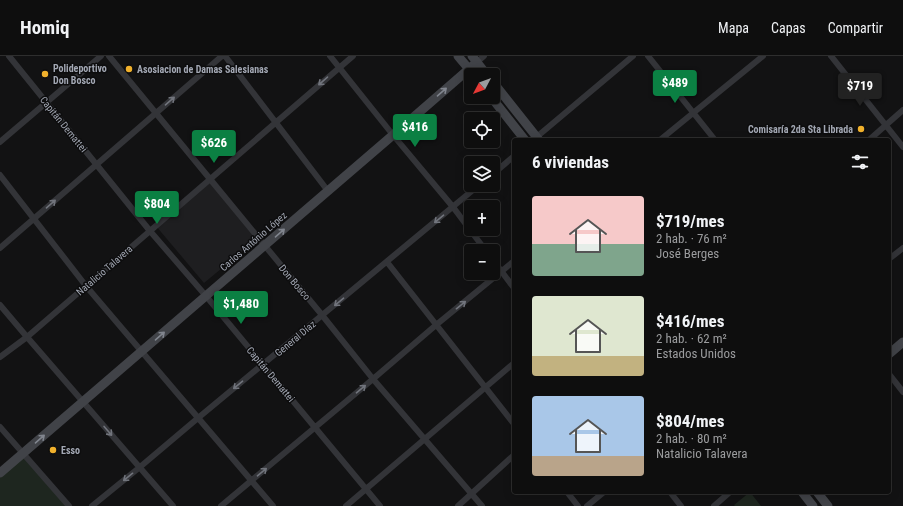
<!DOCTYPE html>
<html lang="es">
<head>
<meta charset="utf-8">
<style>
	:root { --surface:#0e0e0e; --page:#1c1c1c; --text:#f1f3f6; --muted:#9b9c9e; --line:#2e2e2e; --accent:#0b8043 }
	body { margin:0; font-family:"Roboto Condensed",sans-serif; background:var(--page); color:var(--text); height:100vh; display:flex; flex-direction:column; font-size:15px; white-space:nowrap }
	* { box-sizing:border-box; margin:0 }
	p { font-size:13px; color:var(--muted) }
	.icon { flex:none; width:22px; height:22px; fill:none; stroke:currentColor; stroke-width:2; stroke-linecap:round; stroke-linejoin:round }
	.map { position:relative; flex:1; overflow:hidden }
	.side { position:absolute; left:512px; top:82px; width:379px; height:356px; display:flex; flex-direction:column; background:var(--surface); border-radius:4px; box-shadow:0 2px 10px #0003,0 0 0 1px var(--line) }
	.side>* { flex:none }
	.needle { width:26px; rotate:229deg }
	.buttons { position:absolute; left:464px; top:12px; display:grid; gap:8px }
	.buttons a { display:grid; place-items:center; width:36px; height:36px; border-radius:4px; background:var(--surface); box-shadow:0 2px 10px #0003,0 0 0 1px var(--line); font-size:20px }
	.price { position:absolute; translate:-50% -34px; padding:0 9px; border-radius:4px; background:var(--accent); color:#fff; font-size:13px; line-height:26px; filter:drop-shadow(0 1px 2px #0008) }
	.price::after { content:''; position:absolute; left:50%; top:24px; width:12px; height:9px; margin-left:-6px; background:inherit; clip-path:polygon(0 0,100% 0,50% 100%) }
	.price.on { background:#222; color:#fff }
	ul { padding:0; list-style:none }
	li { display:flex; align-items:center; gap:12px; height:100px; padding:0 20px }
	li span { display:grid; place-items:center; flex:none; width:112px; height:80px; border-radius:4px; color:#555 }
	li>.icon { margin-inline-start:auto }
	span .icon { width:48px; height:48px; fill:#fffc; stroke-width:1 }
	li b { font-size:17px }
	h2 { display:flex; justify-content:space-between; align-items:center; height:48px; padding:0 20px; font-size:17px }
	header { display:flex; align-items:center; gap:24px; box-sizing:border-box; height:56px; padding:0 20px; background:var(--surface); border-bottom:1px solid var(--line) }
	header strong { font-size:19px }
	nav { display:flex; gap:22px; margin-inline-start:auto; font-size:14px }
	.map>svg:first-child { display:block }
	.built { fill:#1e1e20 }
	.green { fill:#1e261f }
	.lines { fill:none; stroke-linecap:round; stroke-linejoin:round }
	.minor { stroke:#333438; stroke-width:6 }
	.secondary { stroke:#414348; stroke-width:9 }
	.oneway { stroke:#71747c }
	.oneway2 { stroke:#81858e }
	.poi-dot { fill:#f1b12c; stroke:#0d0d0e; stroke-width:1.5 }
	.labels { text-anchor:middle; stroke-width:3; stroke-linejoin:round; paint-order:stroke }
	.poi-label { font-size:10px; font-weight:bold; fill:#a3a8b4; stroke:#0d0d0e; text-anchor:start }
	.street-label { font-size:10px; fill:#a3a8b4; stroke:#0d0d0e }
</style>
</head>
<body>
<header>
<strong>Homiq</strong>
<nav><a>Mapa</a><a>Capas</a><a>Compartir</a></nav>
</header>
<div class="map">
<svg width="903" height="450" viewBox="0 0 903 450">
	<rect width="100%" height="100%" fill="#121213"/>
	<path class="built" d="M209 125 257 183 204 227 156 170Z"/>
	<path class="green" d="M23 400 67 450H0V420Z
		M750 436 761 450H735L734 449Z"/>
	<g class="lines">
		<path class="minor" d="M9 0 150 175 206 240 380 450
			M109 0 210 123 322 259 373 323 482 450
			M225 0 328 135
			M330 0 393 79 453 151 486 195
			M648 0 715 84
			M831 0 903 91
			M477 6 484 0
			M533 84 633 0
			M660 84 763 0
			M869 84 903 54
			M0 86 101 0
			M493 118 514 100
			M0 119 86 230 273 450
			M0 192 222 0
			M889 203 903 192
			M493 204 514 232
			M387 206 514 368
			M0 249 27 281 173 450
			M0 301 27 281 353 0
			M889 318 903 336
			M0 371 69 450
			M567 436 578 450
			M670 436 681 450
			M92 450 140 411 198 362 479 129
			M221 450 373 323 436 269 514 205
			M346 450 514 307
			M458 450 514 399
			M587 450 604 436
			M714 450 730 436"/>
		<path class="secondary" d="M458 0 474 19
			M472 0 487 19
			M493 26 539 84
			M491 41 525 84
			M889 298 903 286
			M0 417 393 79 477 6
			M802 436 813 450
			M817 436 828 450"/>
	</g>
	<defs><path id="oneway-shaft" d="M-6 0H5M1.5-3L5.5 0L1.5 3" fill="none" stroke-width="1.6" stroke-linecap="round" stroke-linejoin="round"/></defs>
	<g class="oneway">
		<use href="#oneway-shaft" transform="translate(323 25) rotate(139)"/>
		<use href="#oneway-shaft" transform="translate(170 45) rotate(-41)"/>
		<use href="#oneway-shaft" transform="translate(51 148) rotate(-41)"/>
		<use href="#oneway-shaft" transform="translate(439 163) rotate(140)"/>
		<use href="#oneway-shaft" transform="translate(339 246) rotate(140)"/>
		<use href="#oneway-shaft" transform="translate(461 249) rotate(-39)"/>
		<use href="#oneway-shaft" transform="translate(238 329) rotate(140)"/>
		<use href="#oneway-shaft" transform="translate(361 333) rotate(-40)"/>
		<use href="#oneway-shaft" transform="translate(108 375) rotate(49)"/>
		<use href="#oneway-shaft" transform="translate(262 416) rotate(-40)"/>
		<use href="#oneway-shaft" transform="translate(128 421) rotate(141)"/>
	</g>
	<g class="oneway2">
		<use href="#oneway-shaft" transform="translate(442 36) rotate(-41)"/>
		<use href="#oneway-shaft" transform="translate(280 177) rotate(-41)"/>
		<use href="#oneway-shaft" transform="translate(160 280) rotate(-41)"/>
		<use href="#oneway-shaft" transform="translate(40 383) rotate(-41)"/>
	</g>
	<g class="poi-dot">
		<circle cx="129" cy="13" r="4"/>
		<circle cx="45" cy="18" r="4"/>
		<circle cx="861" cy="73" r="4"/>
		<circle cx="53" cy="394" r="4"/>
	</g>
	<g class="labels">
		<g class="poi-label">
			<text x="53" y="16">Polideportivo<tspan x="53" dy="12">Don Bosco</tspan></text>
			<text x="137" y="17">Asosiacion de Damas Salesianas</text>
			<text x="853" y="77" text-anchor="end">Comisaría 2da Sta Librada</text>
			<text x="61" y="398">Esso</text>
		</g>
		<g class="street-label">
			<text transform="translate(64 68) rotate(51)" y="4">Capitán Demattei</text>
			<text transform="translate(253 185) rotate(-41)" y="4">Carlos António López</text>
			<text transform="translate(104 214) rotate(-41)" y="4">Natalicio Talavera</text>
			<text transform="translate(295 226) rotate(50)" y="4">Don Bosco</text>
			<text transform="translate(295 282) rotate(-40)" y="4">General Díaz</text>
			<text transform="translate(271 318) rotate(50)" y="4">Capitán Demattei</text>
		</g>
	</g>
</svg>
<div class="buttons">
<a><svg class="needle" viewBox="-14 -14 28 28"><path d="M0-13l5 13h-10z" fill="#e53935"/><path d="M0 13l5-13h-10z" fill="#9b9c9e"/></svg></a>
<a><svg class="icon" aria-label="locate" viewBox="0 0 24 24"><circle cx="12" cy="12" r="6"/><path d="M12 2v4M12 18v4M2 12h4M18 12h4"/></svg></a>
<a><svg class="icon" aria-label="layers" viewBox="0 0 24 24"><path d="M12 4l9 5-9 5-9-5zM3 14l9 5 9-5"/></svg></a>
<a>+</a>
<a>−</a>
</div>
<b class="price" style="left:675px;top:48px">$489</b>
<b class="price on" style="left:860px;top:51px">$719</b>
<b class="price" style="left:415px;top:92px">$416</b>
<b class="price" style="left:214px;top:108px">$626</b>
<b class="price" style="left:157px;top:169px">$804</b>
<b class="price" style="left:241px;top:269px">$1,480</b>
<section class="side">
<h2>6 viviendas<svg class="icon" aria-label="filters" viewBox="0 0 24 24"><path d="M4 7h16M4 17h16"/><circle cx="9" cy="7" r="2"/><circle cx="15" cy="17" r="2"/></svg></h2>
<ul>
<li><span style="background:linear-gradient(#f6c9c9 60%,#7fa58c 0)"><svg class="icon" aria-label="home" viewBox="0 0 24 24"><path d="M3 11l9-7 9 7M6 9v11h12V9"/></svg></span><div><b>$719/mes</b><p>2 hab. · 76 m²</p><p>José Berges</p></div></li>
<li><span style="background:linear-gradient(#dfe7d0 75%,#c2b280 0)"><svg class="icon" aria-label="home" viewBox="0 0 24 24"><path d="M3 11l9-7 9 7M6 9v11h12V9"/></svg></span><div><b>$416/mes</b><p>2 hab. · 62 m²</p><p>Estados Unidos</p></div></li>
<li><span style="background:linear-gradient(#a9c7e8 75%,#b9a48a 0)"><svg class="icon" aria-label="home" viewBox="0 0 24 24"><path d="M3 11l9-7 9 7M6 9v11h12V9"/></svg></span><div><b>$804/mes</b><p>2 hab. · 80 m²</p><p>Natalicio Talavera</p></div></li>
</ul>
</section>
</div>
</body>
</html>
